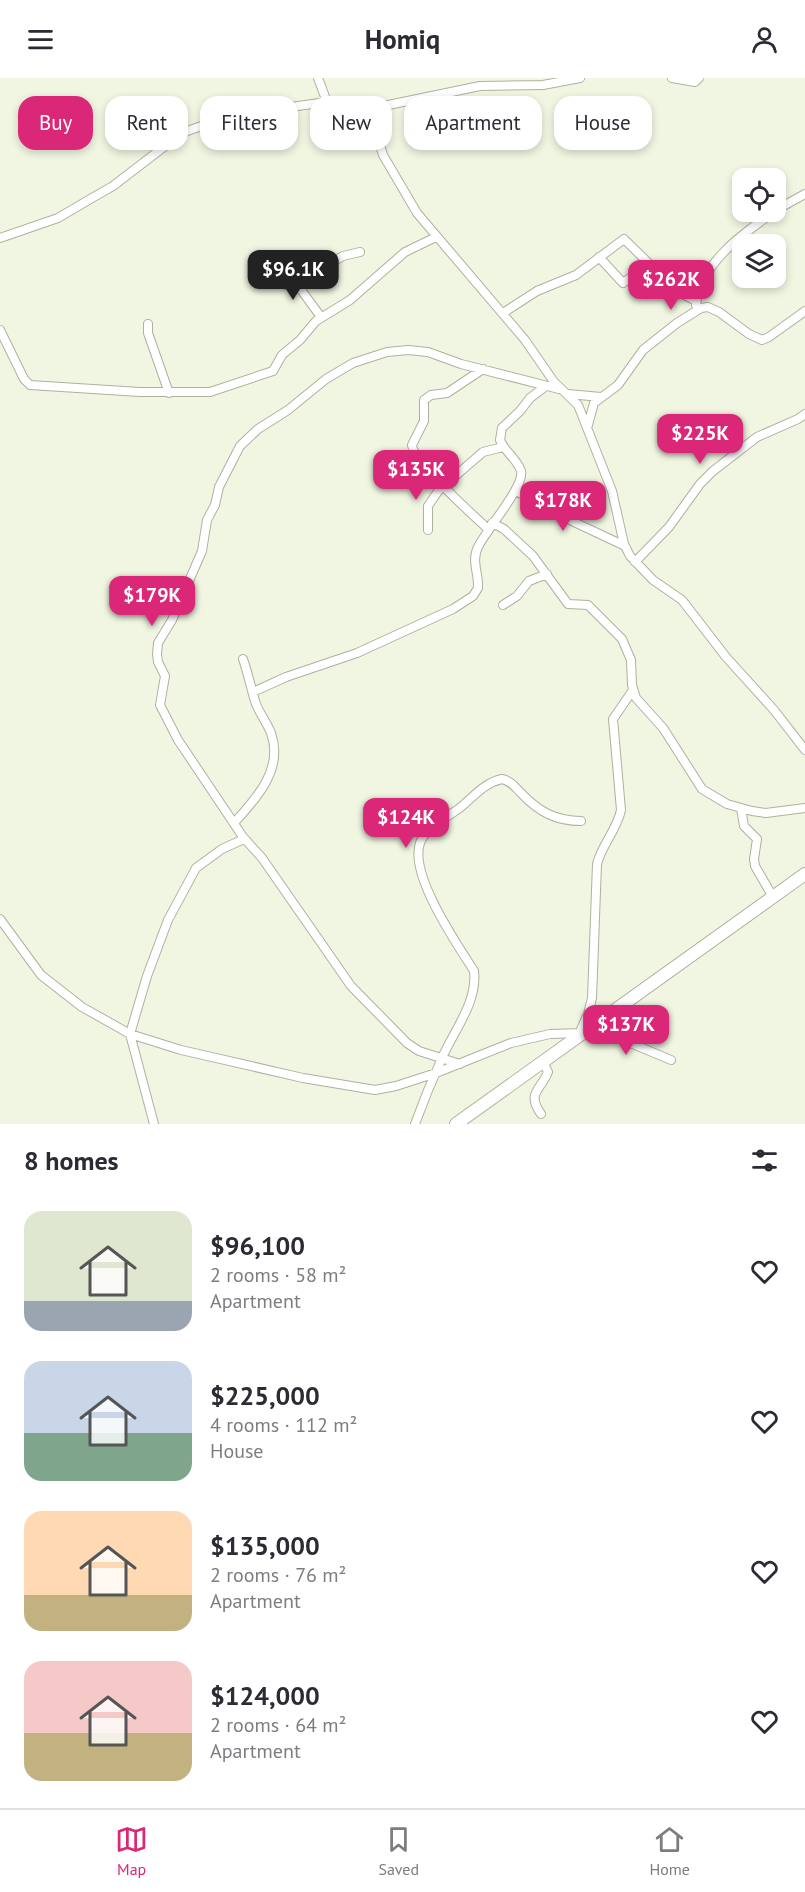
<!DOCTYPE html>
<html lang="en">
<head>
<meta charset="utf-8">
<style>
	:root { --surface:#fff; --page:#f2f2f3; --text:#2b2b33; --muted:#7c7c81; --line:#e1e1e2; --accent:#db2777 }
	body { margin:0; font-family:"PT Sans",sans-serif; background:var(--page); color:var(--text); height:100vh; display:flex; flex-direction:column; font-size:22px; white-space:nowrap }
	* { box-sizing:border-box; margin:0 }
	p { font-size:20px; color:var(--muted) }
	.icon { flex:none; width:33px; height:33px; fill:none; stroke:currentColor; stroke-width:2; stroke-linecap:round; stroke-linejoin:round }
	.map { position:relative; height:1046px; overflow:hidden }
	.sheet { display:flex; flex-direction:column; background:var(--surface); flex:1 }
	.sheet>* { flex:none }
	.banner { position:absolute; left:18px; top:18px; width:770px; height:54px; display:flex; gap:12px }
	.controls { position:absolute; left:732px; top:90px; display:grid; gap:12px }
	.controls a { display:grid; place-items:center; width:54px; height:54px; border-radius:12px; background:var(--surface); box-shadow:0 3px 9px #0003; font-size:30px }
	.price { position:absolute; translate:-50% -51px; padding:0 14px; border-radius:12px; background:var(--accent); color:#fff; font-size:20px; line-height:39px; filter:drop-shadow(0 2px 3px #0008) }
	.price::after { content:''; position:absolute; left:50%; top:36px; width:18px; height:14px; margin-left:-9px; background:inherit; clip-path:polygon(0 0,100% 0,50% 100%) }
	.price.current { background:#222; color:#fff }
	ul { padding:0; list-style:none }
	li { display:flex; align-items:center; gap:18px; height:150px; padding:0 24px }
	li span { display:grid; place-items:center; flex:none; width:168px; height:120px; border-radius:18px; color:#555 }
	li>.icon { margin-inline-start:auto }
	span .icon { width:72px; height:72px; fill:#fffc; stroke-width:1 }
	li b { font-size:26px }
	h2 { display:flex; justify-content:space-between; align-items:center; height:72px; padding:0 24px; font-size:26px }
	.chip { padding:0 21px; border-radius:18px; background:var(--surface); box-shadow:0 3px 9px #0003; font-size:21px; line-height:54px }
	.chip.current { background:var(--accent); color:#fff }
	header { display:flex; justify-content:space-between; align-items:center; height:78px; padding:0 24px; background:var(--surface); font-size:27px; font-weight:800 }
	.tabs { display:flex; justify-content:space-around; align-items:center; height:84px; border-top:2px solid var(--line); background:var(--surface); font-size:16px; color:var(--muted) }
	.tabs a { display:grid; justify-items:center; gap:3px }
	.tabs .current { color:var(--accent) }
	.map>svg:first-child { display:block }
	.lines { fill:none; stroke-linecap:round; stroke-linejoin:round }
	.street-casing { stroke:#adb29f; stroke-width:10 }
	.secondary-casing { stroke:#adb29f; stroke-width:14 }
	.street { stroke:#fff; stroke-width:8 }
	.secondary { stroke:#fff; stroke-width:12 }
</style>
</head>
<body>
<header><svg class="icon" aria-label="menu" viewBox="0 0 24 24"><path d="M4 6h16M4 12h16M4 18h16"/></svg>Homiq<svg class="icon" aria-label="person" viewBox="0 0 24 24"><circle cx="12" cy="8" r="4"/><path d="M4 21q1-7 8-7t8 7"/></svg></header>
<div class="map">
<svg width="805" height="1046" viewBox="0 0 805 1046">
	<rect width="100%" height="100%" fill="#f1f6e2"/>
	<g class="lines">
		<defs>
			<path id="street" d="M318 0 327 24
				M672 0 695 4 699 0
				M369 31 480 8 543 7 580 0
				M776 132 805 116
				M0 160 58 140 92 120 113 108 182 55 215 43 254 34 327 24H359L369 31 383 77 417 135 525 262 554 304 578 327 612 413 624 466 630 478 653 502 682 522 726 579 774 632 805 672
				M599 179 623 205 649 186
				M267 203 299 209 321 239
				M293 207 343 178 360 174
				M696 227C700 186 742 156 774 134
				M503 235 537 213 576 197 624 161 677 213 696 223
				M148 246V255L169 315
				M0 252 24 301 30 307 140 314H210L273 293 282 277 300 262 316 243 350 222 405 174 436 159
				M483 291 447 315 431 317 424 322V343L412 367C413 383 474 438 488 451
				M568 316 601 319
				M588 347 594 325 618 307 643 272 677 245 701 230 708 229 719 234 749 256 762 262 769 259 805 233
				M516 413 574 444 625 468
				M492 445 504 451 533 478 568 526 588 527 622 561 631 582 632 607 636 620 663 650 702 711 727 726 752 733 766 735 805 730
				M428 452V428L439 412 483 374 503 369
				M635 484 669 449 700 406 713 393 757 359 798 341 805 336
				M503 527 517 518 529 503 547 496
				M253 614 286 599 357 575 453 531 473 518 478 510C479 496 471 483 478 469 486 452 525 408 521 393 517 381 505 374 500 362L502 350 520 333 530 320 546 308
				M741 730 744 748 757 761 754 781 755 788 773 819
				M234 745C256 721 284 691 271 655 267 645 260 636 256 626 251 611 248 595 243 581
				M0 841 41 897 82 929 130 956 181 972 303 1000 375 1012 396 1008 436 995 511 965 550 956 582 955
				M602 942 628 964 671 982
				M579 956 588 936 592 920 597 786C602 766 617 752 621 732L613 641 633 612
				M460 986 419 973 407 965 351 908 262 780 243 759 178 662 160 627 165 598 158 584 157 576 158 565 172 542 202 473 207 442 215 427 219 409 240 368 258 351 288 332 326 301 353 285 387 274 408 272 428 274 461 286 559 311
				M541 1036C526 1015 541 1012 548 994L543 984
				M154 1046 130 956 147 898 168 842 196 790 222 771 244 761
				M415 1046C423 1024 432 1002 442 980 453 954 478 924 474 893 457 866 409 797 420 765 426 749 444 741 457 732 472 721 483 705 502 701 511 703 515 709 521 715 539 734 556 743 581 743"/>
			<path id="secondary" d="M456 1046 805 796"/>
		</defs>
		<use href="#street" class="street-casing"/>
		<use href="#secondary" class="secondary-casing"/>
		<use href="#street" class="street"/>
		<use href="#secondary" class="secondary"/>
	</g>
</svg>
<div class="controls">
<a><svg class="icon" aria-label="locate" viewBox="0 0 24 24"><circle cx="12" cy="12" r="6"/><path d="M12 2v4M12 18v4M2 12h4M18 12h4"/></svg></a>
<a><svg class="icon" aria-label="layers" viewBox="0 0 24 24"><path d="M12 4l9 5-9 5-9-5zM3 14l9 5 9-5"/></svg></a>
</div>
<b class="price current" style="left:293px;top:223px">$96.1K</b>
<b class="price" style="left:671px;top:233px">$262K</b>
<b class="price" style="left:700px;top:387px">$225K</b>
<b class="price" style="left:416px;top:423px">$135K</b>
<b class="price" style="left:563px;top:454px">$178K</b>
<b class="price" style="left:152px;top:549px">$179K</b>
<b class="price" style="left:406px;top:771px">$124K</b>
<b class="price" style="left:626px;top:978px">$137K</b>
<div class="banner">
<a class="chip current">Buy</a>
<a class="chip">Rent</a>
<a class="chip">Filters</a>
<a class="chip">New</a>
<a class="chip">Apartment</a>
<a class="chip">House</a>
</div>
</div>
<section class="sheet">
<h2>8 homes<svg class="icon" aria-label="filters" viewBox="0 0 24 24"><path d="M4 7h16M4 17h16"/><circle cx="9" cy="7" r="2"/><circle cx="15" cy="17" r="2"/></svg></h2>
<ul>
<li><span style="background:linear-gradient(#dfe7d0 75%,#9aa5b1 0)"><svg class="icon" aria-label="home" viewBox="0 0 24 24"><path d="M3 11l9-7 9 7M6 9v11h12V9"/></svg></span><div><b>$96,100</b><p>2 rooms · 58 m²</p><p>Apartment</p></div><svg class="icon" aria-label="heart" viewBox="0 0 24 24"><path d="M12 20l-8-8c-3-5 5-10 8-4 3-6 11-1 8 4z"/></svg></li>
<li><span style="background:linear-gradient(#c9d6e8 60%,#7fa58c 0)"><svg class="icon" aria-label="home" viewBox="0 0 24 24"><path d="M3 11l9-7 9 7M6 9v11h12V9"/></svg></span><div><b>$225,000</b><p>4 rooms · 112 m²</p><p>House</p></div><svg class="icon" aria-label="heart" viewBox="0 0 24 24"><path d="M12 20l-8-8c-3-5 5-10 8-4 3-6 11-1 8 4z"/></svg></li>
<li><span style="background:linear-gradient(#ffd9b3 70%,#c2b280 0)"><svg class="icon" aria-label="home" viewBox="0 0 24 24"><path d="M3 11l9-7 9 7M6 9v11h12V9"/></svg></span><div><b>$135,000</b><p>2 rooms · 76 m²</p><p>Apartment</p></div><svg class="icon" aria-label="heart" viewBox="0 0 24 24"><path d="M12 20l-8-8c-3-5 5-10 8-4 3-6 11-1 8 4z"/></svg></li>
<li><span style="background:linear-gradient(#f6c9c9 60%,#c2b280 0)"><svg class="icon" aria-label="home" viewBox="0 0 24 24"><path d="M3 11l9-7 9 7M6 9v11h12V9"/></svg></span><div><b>$124,000</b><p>2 rooms · 64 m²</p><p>Apartment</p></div><svg class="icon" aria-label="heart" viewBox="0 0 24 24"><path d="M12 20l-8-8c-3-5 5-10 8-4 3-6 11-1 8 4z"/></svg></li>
</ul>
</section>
<nav class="tabs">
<a class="current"><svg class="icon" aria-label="map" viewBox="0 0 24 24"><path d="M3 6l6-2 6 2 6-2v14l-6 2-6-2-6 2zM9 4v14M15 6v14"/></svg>Map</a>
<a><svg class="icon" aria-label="saved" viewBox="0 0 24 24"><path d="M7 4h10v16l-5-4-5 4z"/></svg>Saved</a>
<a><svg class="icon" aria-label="home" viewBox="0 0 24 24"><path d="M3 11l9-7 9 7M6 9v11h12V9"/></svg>Home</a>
</nav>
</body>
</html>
